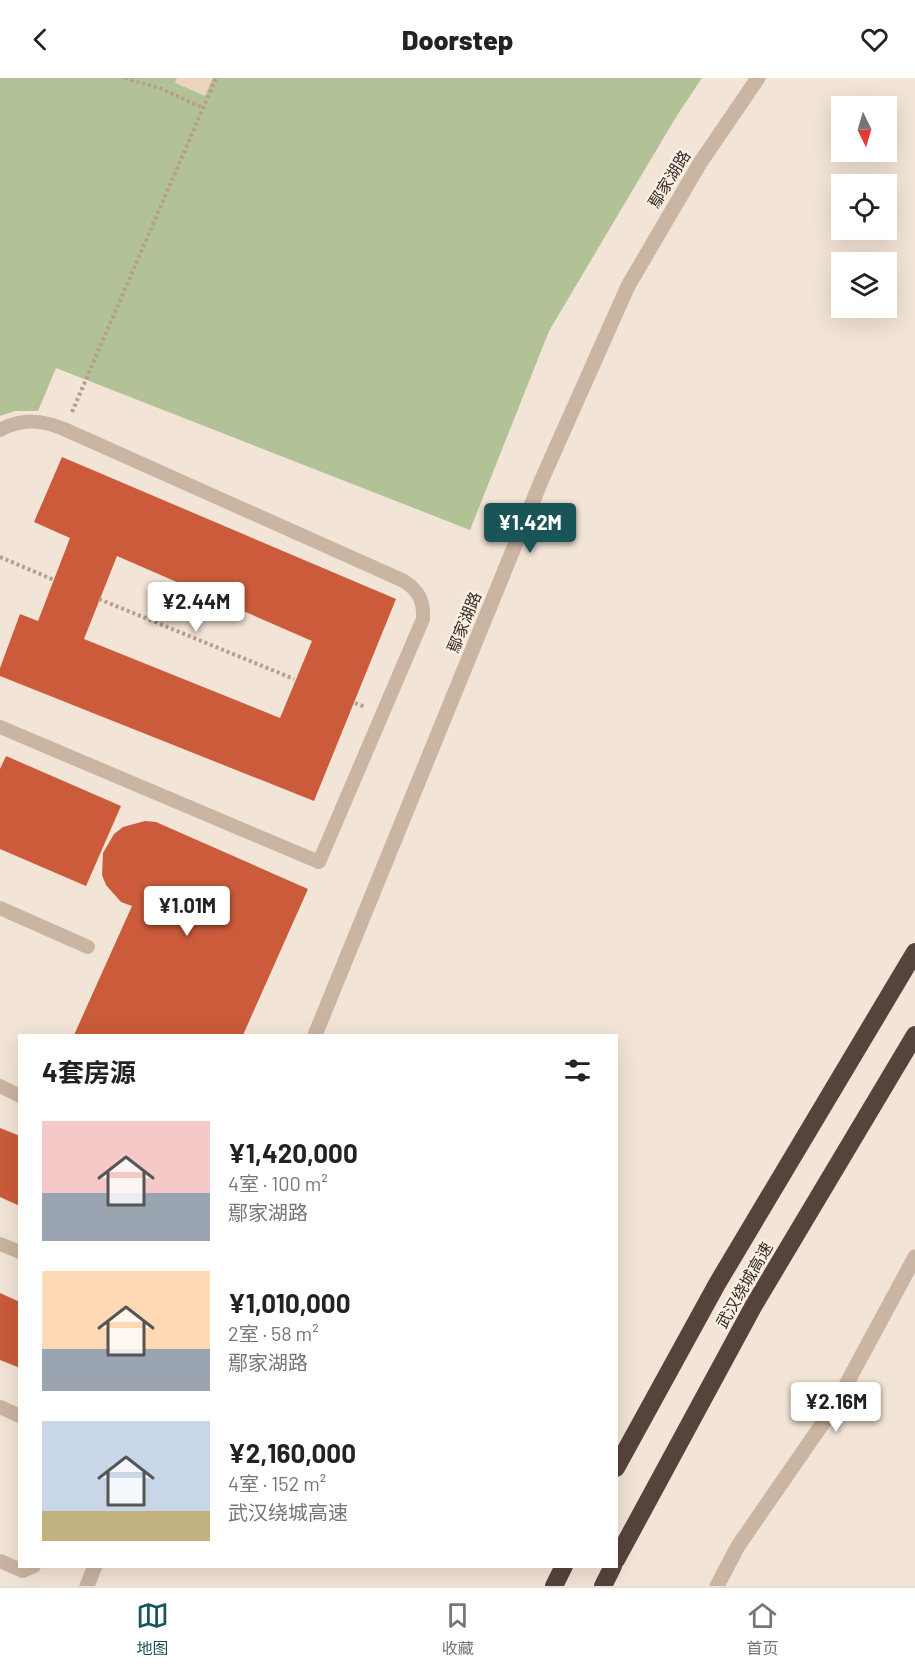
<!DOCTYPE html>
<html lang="zh">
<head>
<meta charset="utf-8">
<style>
	:root { --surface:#fff; --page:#f6f6f6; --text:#222; --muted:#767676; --line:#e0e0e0; --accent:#195457 }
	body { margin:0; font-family:Barlow,"Noto Sans SC",sans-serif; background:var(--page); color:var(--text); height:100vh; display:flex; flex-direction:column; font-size:22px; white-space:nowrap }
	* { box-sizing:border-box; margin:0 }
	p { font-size:20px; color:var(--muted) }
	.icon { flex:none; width:33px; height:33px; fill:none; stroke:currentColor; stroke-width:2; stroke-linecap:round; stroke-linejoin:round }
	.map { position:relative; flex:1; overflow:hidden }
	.drawer { position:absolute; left:18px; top:956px; width:600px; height:534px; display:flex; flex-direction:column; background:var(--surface); border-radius:0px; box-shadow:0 6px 24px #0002 }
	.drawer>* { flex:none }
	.needle { width:39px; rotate:175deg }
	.buttons { position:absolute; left:831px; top:18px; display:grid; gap:12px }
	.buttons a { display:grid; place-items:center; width:66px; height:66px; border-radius:0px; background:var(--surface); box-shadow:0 6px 24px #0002; font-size:30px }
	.price { position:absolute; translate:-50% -51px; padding:0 14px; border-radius:6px; background:#fff; color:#222; font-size:20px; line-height:39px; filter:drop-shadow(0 2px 3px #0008) }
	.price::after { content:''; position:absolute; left:50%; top:36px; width:18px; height:14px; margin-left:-9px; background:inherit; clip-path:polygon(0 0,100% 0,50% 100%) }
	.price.current { background:var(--accent); color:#fff }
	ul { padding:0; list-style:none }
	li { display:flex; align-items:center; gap:18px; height:150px; padding:0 24px }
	li span { display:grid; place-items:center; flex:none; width:168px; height:120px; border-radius:0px; color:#555 }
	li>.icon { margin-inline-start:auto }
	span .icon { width:72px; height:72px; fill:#fffc; stroke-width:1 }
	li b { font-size:26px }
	h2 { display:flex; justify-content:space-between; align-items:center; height:72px; padding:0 24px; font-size:26px }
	header { display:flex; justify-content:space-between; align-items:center; height:78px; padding:0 24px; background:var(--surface); font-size:27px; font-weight:800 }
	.menu { display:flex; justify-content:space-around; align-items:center; height:84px; border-top:2px solid var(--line); background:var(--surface); font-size:16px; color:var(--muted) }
	.menu a { display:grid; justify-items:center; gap:3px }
	.menu .current { color:var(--accent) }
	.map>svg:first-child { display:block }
	.green { fill:#b3c196 }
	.plaza { fill:#ebd5bc }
	.building { fill:#cb5b3b; fill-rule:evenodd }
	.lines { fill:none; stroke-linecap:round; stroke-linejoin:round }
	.path { stroke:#b69d8d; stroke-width:4; stroke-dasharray:3 3; stroke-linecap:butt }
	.service { stroke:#cab4a2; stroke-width:14 }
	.minor { stroke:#cab4a2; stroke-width:15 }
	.motorway { stroke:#56433c; stroke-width:18 }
	.labels { text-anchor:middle; stroke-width:5; stroke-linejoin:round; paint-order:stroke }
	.street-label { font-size:16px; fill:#342925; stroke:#faefe3 }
</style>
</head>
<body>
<header><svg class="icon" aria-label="back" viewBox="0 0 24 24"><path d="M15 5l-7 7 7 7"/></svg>Doorstep<svg class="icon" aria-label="heart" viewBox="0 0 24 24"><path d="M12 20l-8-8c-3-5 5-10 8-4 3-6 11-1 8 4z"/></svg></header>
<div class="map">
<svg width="915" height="1508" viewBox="0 0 915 1508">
	<rect width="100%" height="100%" fill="#f2e4d6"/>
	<path class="green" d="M0 0H702L676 39 549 253 470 452 56 290 38 333H15L0 338Z"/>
	<path class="plaza" d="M177 0H213L205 18 175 5Z"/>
	<path class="building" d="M62 379 396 521 314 723 0 598V590L20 536 38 543 70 460 34 444ZM117 478 312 563 280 640 84 561Z
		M6 678 121 728 86 808 0 771V691Z
		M145 743 156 744 308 811 243 957H74L132 828 121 824 106 807 102 797 103 775 114 756 123 749Z
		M0 1050 20 1058V1128L0 1119Z
		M0 1215 20 1224V1290L0 1282Z"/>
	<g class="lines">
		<path class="path" d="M125 0 159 10 201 29
			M72 334 216 0
			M0 479 54 502
			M99 521 294 601
			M355 625 365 629"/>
		<path class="service" d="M0 352C22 340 42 342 64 351L404 503C419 513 424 523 423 541L319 784 0 649
			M0 830 88 869
			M0 1008 20 1018
			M0 1166 20 1174
			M0 1329 20 1338
			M0 1483 23 1493 34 1488"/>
		<path class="minor" d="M315 957 542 401 628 208 700 85 758 0
			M87 1508 95 1488
			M717 1508 738 1468 834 1329 915 1179"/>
		<path class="motorway" d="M616 1390 717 1206 915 874
			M616 1482 754 1227 915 957
			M554 1508 564 1488
			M603 1508 613 1488"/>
	</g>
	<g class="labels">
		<g class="street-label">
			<text transform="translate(669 101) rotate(-58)" y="6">鄢家湖路</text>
			<text transform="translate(464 544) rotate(-68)" y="6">鄢家湖路</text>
			<text transform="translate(744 1207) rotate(-60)" y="6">武汉绕城高速</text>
		</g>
	</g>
</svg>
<div class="buttons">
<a><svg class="needle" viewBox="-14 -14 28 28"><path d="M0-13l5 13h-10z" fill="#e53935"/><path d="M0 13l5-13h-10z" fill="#767676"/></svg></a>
<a><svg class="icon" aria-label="locate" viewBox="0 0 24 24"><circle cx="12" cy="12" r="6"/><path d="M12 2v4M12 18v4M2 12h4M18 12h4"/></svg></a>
<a><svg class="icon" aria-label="layers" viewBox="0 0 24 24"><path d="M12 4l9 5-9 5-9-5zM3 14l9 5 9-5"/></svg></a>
</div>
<b class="price current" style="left:530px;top:476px">¥1.42M</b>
<b class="price" style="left:196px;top:555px">¥2.44M</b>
<b class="price" style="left:187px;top:859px">¥1.01M</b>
<b class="price" style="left:836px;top:1355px">¥2.16M</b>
<section class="drawer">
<h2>4套房源<svg class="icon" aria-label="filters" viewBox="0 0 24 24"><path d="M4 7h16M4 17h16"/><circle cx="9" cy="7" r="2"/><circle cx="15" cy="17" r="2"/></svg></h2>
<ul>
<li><span style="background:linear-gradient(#f6c9c9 60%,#9aa5b1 0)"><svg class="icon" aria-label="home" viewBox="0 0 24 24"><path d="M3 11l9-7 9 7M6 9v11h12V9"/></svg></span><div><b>¥1,420,000</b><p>4室 · 100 m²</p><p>鄢家湖路</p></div></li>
<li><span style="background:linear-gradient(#ffd9b3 65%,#9aa5b1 0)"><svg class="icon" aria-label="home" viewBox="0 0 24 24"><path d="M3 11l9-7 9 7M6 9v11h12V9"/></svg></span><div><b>¥1,010,000</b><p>2室 · 58 m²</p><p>鄢家湖路</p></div></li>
<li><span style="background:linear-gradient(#c9d6e8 75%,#c2b280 0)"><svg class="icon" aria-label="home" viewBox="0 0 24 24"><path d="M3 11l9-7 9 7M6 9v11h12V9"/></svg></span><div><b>¥2,160,000</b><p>4室 · 152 m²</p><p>武汉绕城高速</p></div></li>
</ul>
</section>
</div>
<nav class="menu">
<a class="current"><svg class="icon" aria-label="map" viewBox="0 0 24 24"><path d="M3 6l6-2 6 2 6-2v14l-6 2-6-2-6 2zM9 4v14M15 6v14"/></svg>地图</a>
<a><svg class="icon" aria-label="saved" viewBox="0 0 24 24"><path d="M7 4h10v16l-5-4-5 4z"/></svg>收藏</a>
<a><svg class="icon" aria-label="home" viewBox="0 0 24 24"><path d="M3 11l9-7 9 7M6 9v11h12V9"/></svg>首页</a>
</nav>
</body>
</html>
